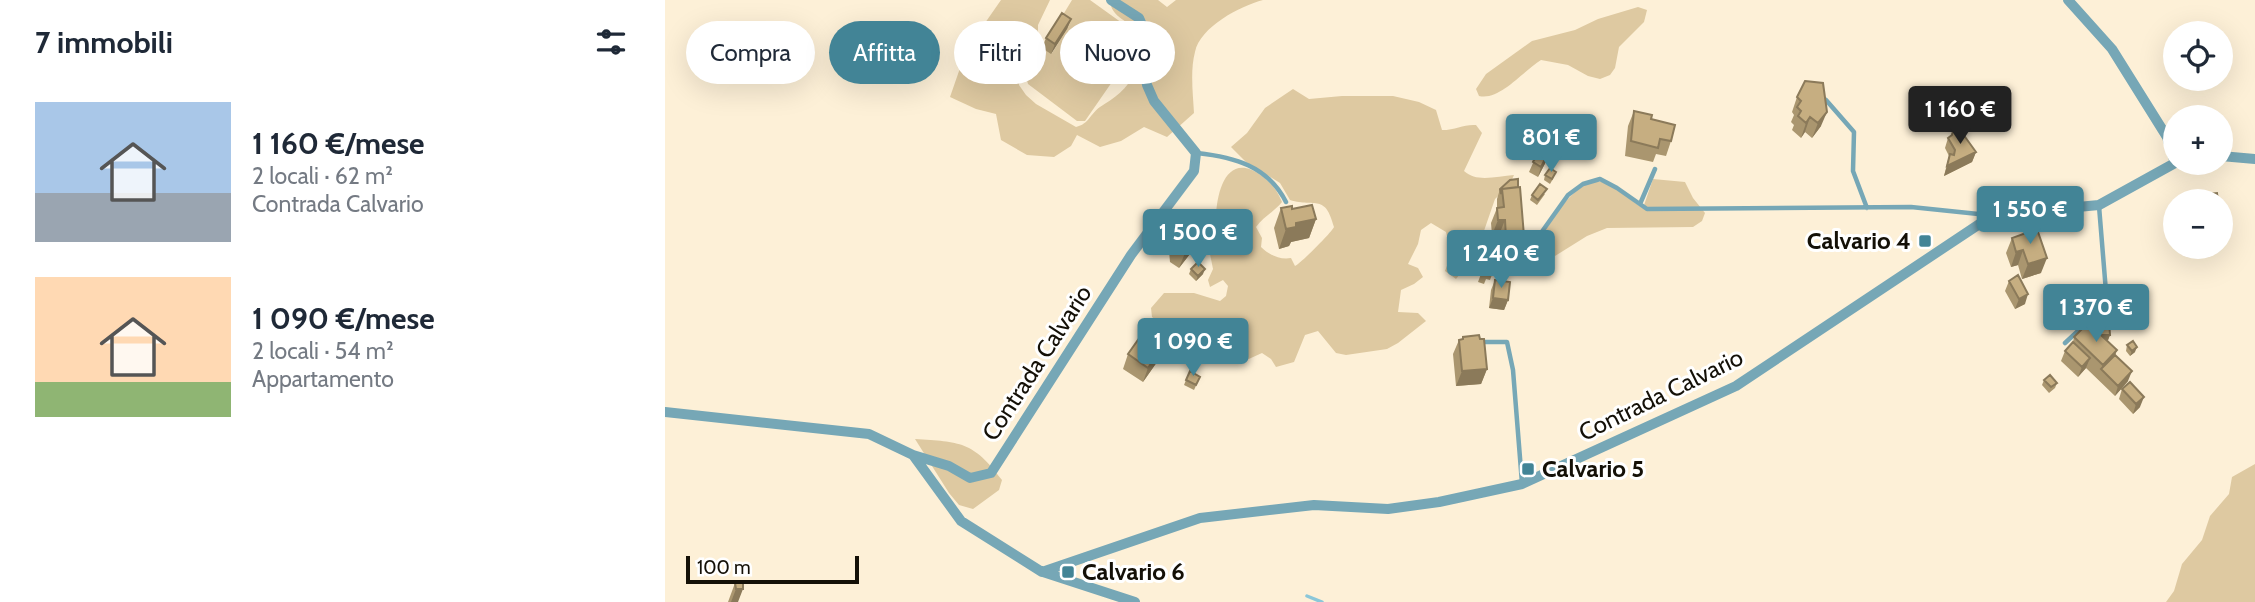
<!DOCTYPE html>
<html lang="it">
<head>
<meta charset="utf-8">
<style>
	:root { --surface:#fff; --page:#f6f6f7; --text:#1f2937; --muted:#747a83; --accent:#428496 }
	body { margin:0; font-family:Cabin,sans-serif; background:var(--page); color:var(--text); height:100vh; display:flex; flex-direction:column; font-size:26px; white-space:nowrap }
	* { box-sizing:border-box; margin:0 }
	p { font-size:23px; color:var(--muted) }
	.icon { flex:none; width:38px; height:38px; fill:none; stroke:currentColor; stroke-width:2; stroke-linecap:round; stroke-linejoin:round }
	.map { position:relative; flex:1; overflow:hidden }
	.sheet { display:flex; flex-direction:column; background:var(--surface); width:665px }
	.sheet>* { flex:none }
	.guide { position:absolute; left:21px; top:21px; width:665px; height:63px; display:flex; gap:14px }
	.controls { position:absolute; left:1498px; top:21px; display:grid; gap:14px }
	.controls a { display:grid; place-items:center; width:70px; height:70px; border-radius:50%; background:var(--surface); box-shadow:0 7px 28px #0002; font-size:35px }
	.scale { position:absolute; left:21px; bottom:18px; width:173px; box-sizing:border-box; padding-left:7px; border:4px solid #141007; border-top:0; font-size:19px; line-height:24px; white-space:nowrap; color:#141007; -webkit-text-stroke:5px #fff; paint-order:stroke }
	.price { position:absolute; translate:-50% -60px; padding:0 16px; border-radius:7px; background:var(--accent); color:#fff; font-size:23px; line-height:46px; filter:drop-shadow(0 2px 4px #0008) }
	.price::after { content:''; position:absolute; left:50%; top:42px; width:21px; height:16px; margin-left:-10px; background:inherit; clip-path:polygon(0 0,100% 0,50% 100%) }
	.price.on { background:#222; color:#fff }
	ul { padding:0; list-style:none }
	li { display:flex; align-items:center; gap:21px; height:175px; padding:0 35px }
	li span { display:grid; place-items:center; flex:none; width:196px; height:140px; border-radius:0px; color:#555 }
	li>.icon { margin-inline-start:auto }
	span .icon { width:84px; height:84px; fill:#fffc; stroke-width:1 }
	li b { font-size:30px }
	h2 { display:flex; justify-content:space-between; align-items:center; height:84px; padding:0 35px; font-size:30px }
	.pill { padding:0 24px; border-radius:32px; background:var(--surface); box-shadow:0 7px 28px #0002; font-size:24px; line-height:63px }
	.pill.on { background:var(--accent); color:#fff }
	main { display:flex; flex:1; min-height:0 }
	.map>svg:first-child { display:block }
	.green { fill:#dec9a1 }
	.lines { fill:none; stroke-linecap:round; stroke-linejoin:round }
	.stream { stroke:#8bc7d9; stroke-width:3.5 }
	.service { stroke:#76a7b6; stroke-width:4.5 }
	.minor { stroke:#76a7b6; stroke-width:10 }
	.wall { fill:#aa966f }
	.shaded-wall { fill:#8b7a5a }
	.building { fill:#c6ae81; stroke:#8b7a5a; stroke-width:2 }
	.poi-dot { fill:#428496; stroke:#fff; stroke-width:2.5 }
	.labels { text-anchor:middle; stroke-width:6; stroke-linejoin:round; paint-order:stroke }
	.poi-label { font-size:24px; font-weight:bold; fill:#141007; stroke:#fff; text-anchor:start }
	.street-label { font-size:24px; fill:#141007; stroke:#fff }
</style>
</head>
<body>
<main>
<section class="sheet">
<h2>7 immobili<svg class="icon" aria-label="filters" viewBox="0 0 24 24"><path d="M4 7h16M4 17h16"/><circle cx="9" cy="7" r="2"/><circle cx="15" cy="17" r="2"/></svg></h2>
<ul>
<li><span style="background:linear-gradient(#a9c7e8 65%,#9aa5b1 0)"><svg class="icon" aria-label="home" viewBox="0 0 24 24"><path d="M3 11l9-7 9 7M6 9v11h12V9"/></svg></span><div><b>1 160 €/mese</b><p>2 locali · 62 m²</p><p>Contrada Calvario</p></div></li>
<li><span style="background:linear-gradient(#ffd9b3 75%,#8fb573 0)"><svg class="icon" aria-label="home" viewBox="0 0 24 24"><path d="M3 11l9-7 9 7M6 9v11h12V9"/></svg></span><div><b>1 090 €/mese</b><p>2 locali · 54 m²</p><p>Appartamento</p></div></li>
</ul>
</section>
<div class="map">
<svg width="1590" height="602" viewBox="0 0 1590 602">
	<rect width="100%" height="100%" fill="#fdf0d7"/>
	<path class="green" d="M336 0H385L373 25V42L355 71 354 85 361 95 371 104 411 127C424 124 425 114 435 107 448 99 464 88 469 73 471 68 470 62 472 57 474 49 479 45 476 37 471 23 451 21 446 6L455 0H493L502 7 511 0H598C575 6 535 27 530 52 525 70 528 94 529 113L502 137 479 127 456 141 435 147 412 135 406 146 389 157 362 155 336 140 331 114 311 109 285 97 302 48 317 35 320 23Z
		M407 0H425L471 33 474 43 420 121H412L363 84 360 73 377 48 387 53 402 29 393 23Z
		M973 7 982 10 979 22 954 47 950 68 945 75 935 79 923 76 903 65 876 60C858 71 835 101 814 96L811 89 821 74 867 41 910 30 933 19Z
		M628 89 644 99 677 96H728L754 102 771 110 777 130C791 130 799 124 811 125L817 133 799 171C812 183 832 176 849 175L844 186 830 199 811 254 791 279 780 271C786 257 785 247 781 232L766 223 756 230 753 244 743 264 753 268 758 277 749 284 736 290 733 312 753 313 761 321 733 343 722 349 681 355 671 353 653 331 640 335 629 362 611 367 606 359 597 353 575 363 563 355 561 343 497 325 487 317 486 308 499 293H529L555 301 561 296 563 286 558 280 545 287 543 280 548 269 545 254 553 227 546 220 551 217C552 189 563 151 597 176 607 184 612 190 617 202 609 212 598 217 591 227L597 238 596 247C604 255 615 260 626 258L630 266C635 264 667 232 669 227 660 193 651 208 625 200L615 183 581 162 566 147 582 133 600 108Z
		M988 179 1020 182 1028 198 1040 213 1037 221 1028 227 942 228 922 236 890 256 873 240C887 221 913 172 941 183 954 189 966 201 978 208Z
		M250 439C295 442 308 441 337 480L334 490 308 509 294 505 284 493Z
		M1590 464V602H1501L1509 591 1517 564 1537 540 1545 516 1564 494 1567 477Z"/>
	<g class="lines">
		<path class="stream" d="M642 596 657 602"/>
		<path class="service" d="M1161 100 1189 132 1188 171 1202 208
			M532 153C569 157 603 166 621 202
			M975 204 990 169
			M843 264 859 253 871 240 903 195 918 184 935 179 952 188 982 209 1246 207 1323 215
			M815 342H842L848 370 857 483
			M1400 343 1442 304 1434 206"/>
		<path class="minor" d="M1403 0 1447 49 1502 137 1510 163
			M1556 156 1590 159
			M0 412 204 434 248 455 296 521 377 572 535 518 649 505 723 509 774 502 857 484 1071 386 1328 215 1434 205 1510 163
			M248 455 284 466 305 478 326 473 466 255 529 171 531 153 489 101 482 85 477 55 481 34 474 18 446 0
			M378 572 470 602"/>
	</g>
	<path class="wall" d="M406 19 402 29 386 54 377 48 381 38Z
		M1140 81 1156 126 1147 138 1140 132 1136 138 1127 130 1129 125 1126 122 1129 115 1127 112 1132 97Z
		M969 111 986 119 1006 141 1001 156 991 154 988 162 960 156 963 126Z
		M1290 123 1311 152 1307 162 1279 176 1284 156 1280 148 1283 138 1286 136Z
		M871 147 887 150 873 177 864 172 872 154 869 152Z
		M880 175 889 177 885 184 879 180Z
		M853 187 859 236 854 251 836 252 834 235H827L826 223 832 208V199L835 189Z
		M880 194 872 205 865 200 867 195Z
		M616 208 627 209 651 219 644 238 626 242 624 246 614 249 609 228Z
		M1372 229 1376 273 1357 279 1353 265 1346 267 1341 253 1347 238Z
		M502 230 532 245 514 268 505 262 504 251 496 245Z
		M824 252 830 257 833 259 825 280 821 279 819 284 813 282Z
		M526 269 538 274 531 281 524 274Z
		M830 280 843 300 839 310 824 308 826 290Z
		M1344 281 1360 304 1350 309 1340 291Z
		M1434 321 1445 335 1443 340H1441L1452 350 1450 355 1463 381 1450 396 1421 368 1413 377 1396 361 1400 351 1408 342 1409 337 1433 332 1432 326Z
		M798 337 822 369 816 384 791 386 788 354 794 340 797 339Z
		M1462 345 1470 352 1465 356 1461 351Z
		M499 352 478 382 458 369 463 354Z
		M535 377 529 390 519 385 521 380Z
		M1379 380 1392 383 1390 388 1384 393 1377 385Z
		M1457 389 1475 407 1468 414 1454 399Z
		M70 583 73 602H63Z"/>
	<path class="shaded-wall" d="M406 19 402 29 386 54 390 44Z
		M1162 112 1156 126 1147 138 1153 123Z
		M1145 117 1140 132 1136 138 1141 123Z
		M890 140 887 150 873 177 876 167Z
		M1311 152 1307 162 1279 176 1282 166Z
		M651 219 644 238 626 242 624 246 614 249 621 229 631 223Z
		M833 220H840L834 235H827Z
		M538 231 532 245 514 268 520 253Z
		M859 236 854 251 836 252 841 238Z
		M1358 250 1353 265 1346 267 1351 252Z
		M1382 258 1376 273 1357 279 1363 264Z
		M540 269 538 274 531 281 533 276Z
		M1363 294 1360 304 1350 309 1354 299Z
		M828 298 843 300 839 310 824 308Z
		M1435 335H1445L1443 340H1433Z
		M504 337 499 352 478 382 483 368Z
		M1472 347 1470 352 1465 356 1467 351Z
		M1452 350 1446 365 1436 369 1438 365Z
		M1425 358 1421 368 1413 377 1417 367Z
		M822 369 816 384 791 386 797 371Z
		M1467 371 1463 381 1450 396 1453 386Z
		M1479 397 1475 407 1468 414 1471 404Z
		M71 589H78L73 602H66Z"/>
	<path class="building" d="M397 13 406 19 390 44 381 38Z
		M1140 81 1158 83 1162 112 1153 123 1145 117 1141 123 1133 116 1136 111 1132 107 1136 101 1132 97Z
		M969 111 987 115 986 119 1010 125 1006 141 995 139 993 148 966 141Z
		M1290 123 1311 152 1282 166 1285 154 1289 155 1290 150 1283 138 1287 135Z
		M883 135 890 140 876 167 868 162Z
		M876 138 880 140 875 150 871 147Z
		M885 168 891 172 887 179 880 175Z
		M853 179V187L837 189 836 194 835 189 845 180Z
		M875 184 882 189 873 200 867 195Z
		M855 187 859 236 841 238 840 220H833L832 208 839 207 837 189Z
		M1552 193 1553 201H1524V196Z
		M647 205 651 219 631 223V227L621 229 616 208 627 206V209Z
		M515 213 538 231 520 253 511 247 509 236 502 230Z
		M1372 229 1382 258 1363 264 1358 250 1351 252 1347 238Z
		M824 252 831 254 830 257 833 259 829 270 824 269 822 274 817 272Z
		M533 262 540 269 533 276 526 269Z
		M1353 275 1363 294 1354 299 1344 281Z
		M830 280 845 282 843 300 828 298Z
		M1434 321H1444L1445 335H1436L1435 334Z
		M485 323 504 337 483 368 463 354Z
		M1423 323 1452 350 1438 365 1409 337Z
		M814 335 815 339H819L822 369 797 371 794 340 798 339V337Z
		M1468 341 1472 347 1467 351 1462 345Z
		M1408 342 1425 358 1417 367 1400 351Z
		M1450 355 1467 371 1453 386 1436 369Z
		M525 371 535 377 531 385 521 380Z
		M1385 375 1392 383 1386 387 1379 380Z
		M1465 382 1479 397 1471 404 1457 389Z
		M78 582V589H71L70 583Z"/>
	<g class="poi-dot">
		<rect x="1253" y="234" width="14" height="14" rx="3.5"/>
		<rect x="856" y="462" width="14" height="14" rx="3.5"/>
		<rect x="396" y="565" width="14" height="14" rx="3.5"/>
	</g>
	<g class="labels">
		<g class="poi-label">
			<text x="1246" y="249" text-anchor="end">Calvario 4</text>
			<text x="877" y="477">Calvario 5</text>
			<text x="417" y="580">Calvario 6</text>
		</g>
		<g class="street-label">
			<text transform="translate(372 363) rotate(-57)" y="8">Contrada Calvario</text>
			<text transform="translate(996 395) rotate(-26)" y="8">Contrada Calvario</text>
		</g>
	</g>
</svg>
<div class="controls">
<a><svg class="icon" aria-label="locate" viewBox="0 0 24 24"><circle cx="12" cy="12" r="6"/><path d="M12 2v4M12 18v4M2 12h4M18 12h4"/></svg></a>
<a>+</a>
<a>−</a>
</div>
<div class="scale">100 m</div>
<b class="price on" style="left:1295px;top:146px">1 160 €</b>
<b class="price" style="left:886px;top:174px">801 €</b>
<b class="price" style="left:1365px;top:246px">1 550 €</b>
<b class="price" style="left:533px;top:269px">1 500 €</b>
<b class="price" style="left:836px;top:290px">1 240 €</b>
<b class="price" style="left:1431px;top:344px">1 370 €</b>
<b class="price" style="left:528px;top:378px">1 090 €</b>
<div class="guide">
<a class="pill">Compra</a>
<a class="pill on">Affitta</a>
<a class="pill">Filtri</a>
<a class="pill">Nuovo</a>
</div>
</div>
</main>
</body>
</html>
